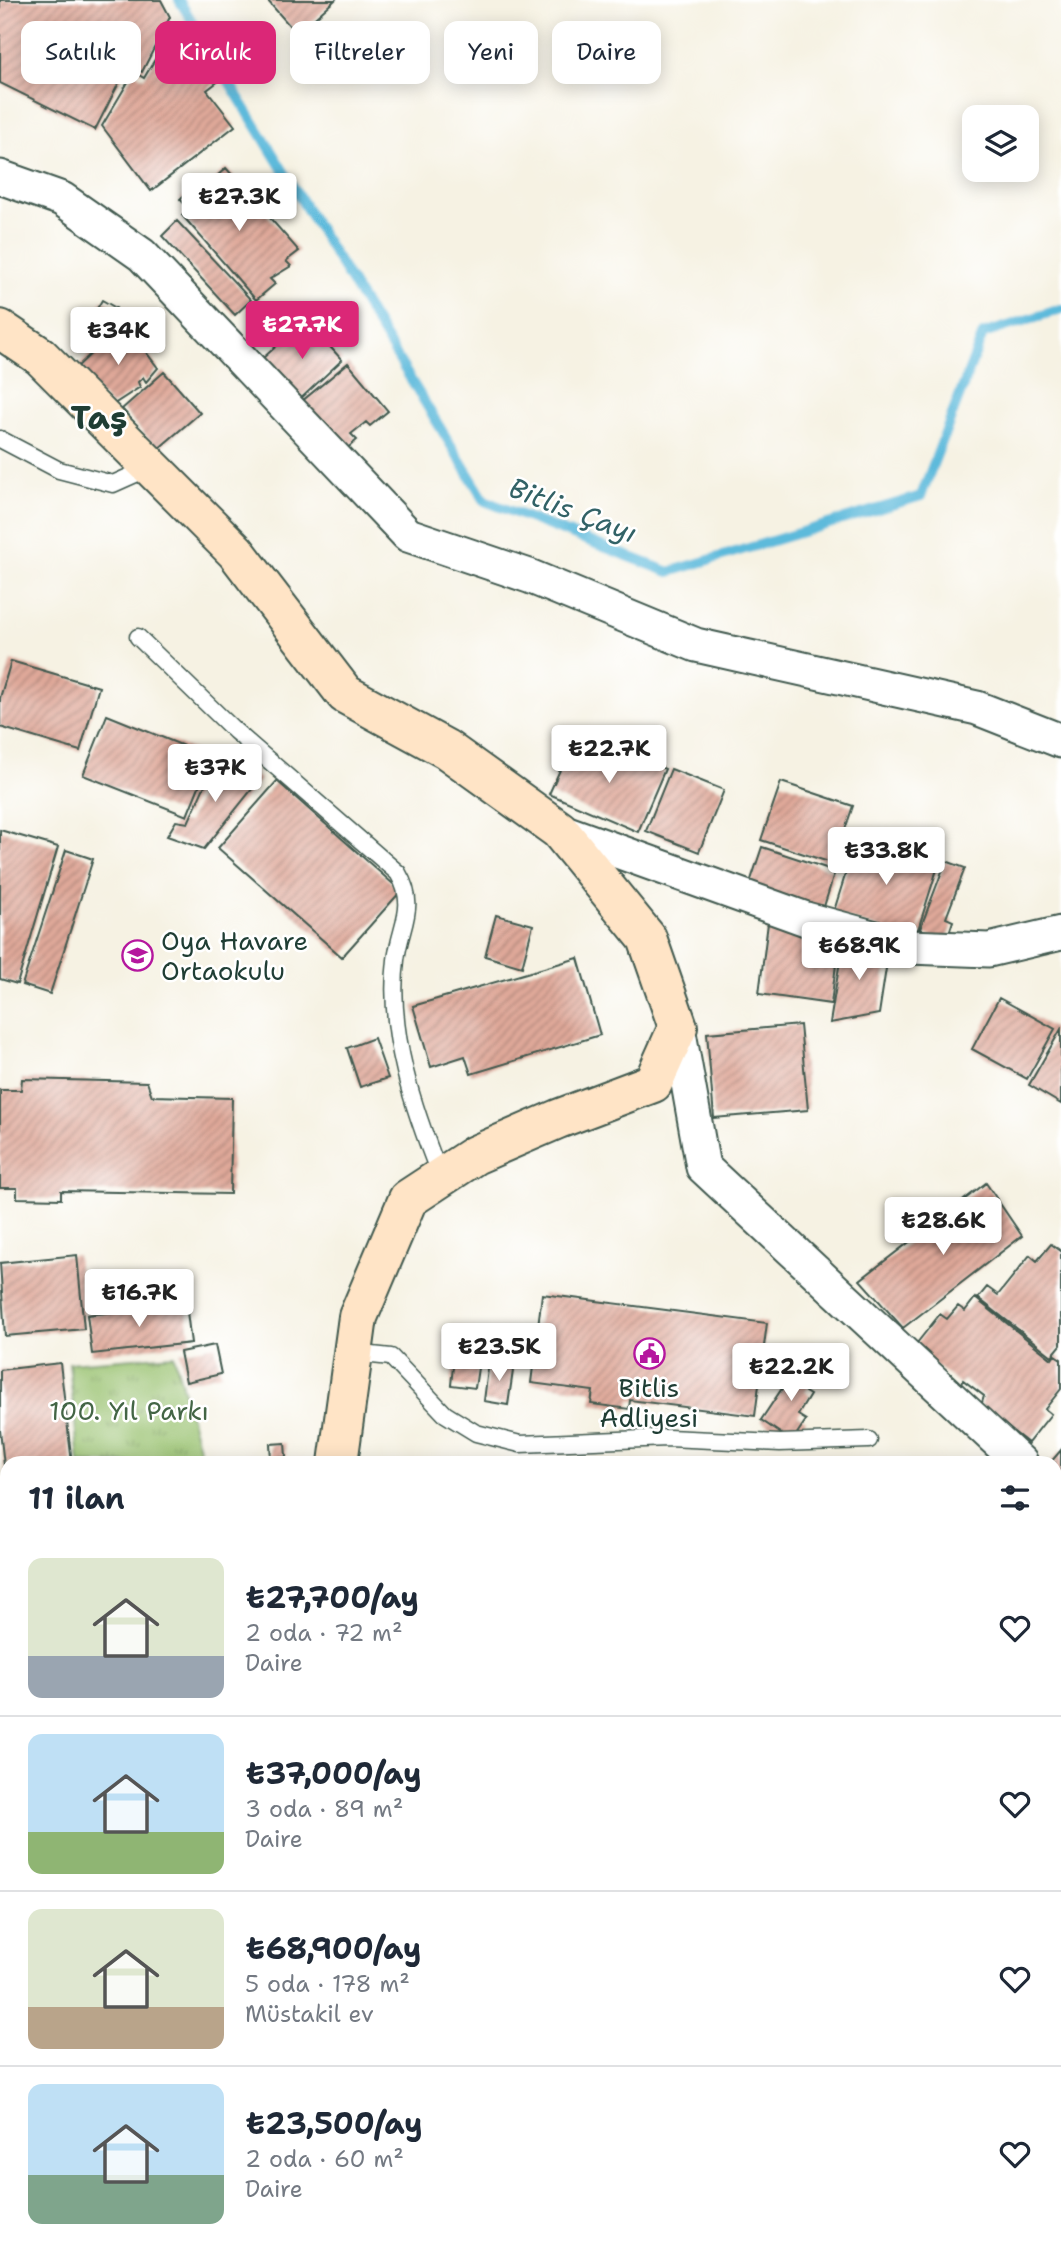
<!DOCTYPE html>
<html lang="tr">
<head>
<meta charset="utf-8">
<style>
	:root { --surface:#fff; --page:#f6f6f7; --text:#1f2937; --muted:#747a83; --line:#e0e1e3; --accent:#db2777 }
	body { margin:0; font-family:"Shantell Sans",sans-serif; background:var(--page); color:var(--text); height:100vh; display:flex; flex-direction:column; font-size:26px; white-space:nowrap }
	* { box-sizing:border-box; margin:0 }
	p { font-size:23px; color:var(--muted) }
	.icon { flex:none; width:38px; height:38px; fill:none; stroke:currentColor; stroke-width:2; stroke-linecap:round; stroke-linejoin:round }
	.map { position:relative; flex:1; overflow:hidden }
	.sheet { position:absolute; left:0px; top:1456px; width:1062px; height:798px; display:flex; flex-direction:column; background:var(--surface); border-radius:21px 21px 0 0; box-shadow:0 4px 18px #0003 }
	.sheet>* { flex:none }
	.banner { position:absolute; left:21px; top:21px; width:700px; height:63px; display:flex; gap:14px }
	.controls { position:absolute; left:962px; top:105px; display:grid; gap:14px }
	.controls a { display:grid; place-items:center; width:77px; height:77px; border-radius:14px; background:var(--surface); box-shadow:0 4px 18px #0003; font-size:35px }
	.price { position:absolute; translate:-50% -60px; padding:0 16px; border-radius:7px; background:#fff; color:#222; font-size:23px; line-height:46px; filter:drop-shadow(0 2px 4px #0008) }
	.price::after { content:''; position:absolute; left:50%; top:42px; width:21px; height:16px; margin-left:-10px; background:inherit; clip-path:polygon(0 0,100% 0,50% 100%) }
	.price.on { background:var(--accent); color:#fff }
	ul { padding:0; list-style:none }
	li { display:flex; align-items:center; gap:21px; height:175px; padding:0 28px }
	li+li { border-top:2px solid var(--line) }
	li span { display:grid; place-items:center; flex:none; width:196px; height:140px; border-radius:14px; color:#555 }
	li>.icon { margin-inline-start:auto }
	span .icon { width:84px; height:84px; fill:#fffc; stroke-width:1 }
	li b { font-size:30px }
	h2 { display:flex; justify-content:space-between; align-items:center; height:84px; padding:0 28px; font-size:30px }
	.pill { padding:0 24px; border-radius:14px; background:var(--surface); box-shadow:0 4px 18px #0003; font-size:24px; line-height:63px }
	.pill.on { background:var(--accent); color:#fff }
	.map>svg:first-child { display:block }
	.park { fill:url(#park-tufts); stroke:#5c7f51; stroke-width:2 }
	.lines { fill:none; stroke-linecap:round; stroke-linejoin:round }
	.stream { stroke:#5dbadb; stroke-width:10 }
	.building { fill:url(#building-hatch) }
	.lane-casing { stroke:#3f584e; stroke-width:19 }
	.street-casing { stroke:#3f584e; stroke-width:37 }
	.secondary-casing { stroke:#3f584e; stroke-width:42 }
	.lane { stroke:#fff; stroke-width:16 }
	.street { stroke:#fff; stroke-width:33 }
	.secondary { stroke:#ffe4c6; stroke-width:38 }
	.labels { text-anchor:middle; stroke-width:5; stroke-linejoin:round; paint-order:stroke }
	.poi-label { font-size:26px; fill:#1f3d34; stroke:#fff; text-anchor:start }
	.park-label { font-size:26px; fill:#436545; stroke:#fff }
	.water-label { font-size:28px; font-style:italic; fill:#326266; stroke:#fff }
	.district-label { font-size:33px; font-weight:bold; fill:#1f3d34; stroke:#fff }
</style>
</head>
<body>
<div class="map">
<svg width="1061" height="2254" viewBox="0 0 1061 2254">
	<defs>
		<pattern id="park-tufts" width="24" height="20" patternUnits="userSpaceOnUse" patternTransform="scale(1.75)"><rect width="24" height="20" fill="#98c16e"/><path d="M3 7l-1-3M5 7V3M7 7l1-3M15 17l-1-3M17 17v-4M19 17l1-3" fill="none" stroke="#7b9e5b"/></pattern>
		<pattern id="building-hatch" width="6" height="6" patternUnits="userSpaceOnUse" patternTransform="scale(1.75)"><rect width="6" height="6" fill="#dfa899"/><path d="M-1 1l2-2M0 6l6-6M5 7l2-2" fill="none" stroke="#b48a7e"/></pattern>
	</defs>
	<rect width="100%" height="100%" fill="#fff"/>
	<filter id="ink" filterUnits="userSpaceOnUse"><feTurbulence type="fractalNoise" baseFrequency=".0143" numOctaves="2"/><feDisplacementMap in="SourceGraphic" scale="14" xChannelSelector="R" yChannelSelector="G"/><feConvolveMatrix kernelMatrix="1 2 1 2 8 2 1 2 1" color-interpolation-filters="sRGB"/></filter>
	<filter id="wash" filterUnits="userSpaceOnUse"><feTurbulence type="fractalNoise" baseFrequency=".00686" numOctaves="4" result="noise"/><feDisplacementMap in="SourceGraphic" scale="28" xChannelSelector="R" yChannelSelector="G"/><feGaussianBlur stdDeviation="1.57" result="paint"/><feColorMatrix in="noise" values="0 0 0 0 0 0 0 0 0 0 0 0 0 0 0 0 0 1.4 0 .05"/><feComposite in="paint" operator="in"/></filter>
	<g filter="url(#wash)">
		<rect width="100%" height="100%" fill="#f6f2e3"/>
		<path class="park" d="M174 1355 203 1463H79L69 1363Z
			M7 1503V1686L0 1673V1504Z"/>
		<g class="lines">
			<path class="stream" d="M179 0 485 501 669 572 921 496 983 334 1061 309"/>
		</g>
		<g id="blocks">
			<path class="building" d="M0 0H161L170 17 142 72 128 65 95 130 0 83Z
				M267 0H335L297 34Z
				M174 27 183 32 220 80 207 90 235 126 151 191 102 126 134 72 144 78Z
				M226 168 299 251 286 261 291 266 270 279 275 284 256 300 182 215 189 209 180 199 192 188 197 194Z
				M177 221 251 300 235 315 162 236Z
				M102 300 116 308 97 341 83 333Z
				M306 320 342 360 295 404 279 376 263 358Z
				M132 331 138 343 144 339 152 349 146 352 158 368 146 382 143 377 138 382 140 387 111 406 75 369 100 345Z
				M348 363 388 411 370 426 366 422 351 434 357 440 337 457 295 407Z
				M164 372 200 413 158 449 122 409Z
				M11 661 99 687 80 751 0 727V698Z
				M107 715 211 757 187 816 83 775Z
				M571 746 607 761 613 747 665 769 638 832 549 794Z
				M217 758 260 779 204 849 167 836 176 821 188 823Z
				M671 769 724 790 699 852 646 831Z
				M277 781 401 891 342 957 218 848Z
				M781 782 853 806 837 853 844 855 841 866 761 840Z
				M0 830 58 847 17 984 0 979Z
				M859 831 888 840 886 847 939 863 915 939 833 914Z
				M762 847 835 871 822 913 748 889Z
				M66 850 93 859 50 994 22 985Z
				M946 861 965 868 946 918 953 921 946 942 919 932Z
				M496 915 533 925 522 967 485 956Z
				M768 923 840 933 831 1004 759 994Z
				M843 942 889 949 879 1014 830 1023Z
				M578 958 600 1035 471 1074 465 1056 431 1067 413 1006Z
				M999 998 1055 1029 1027 1079 972 1049Z
				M800 1025 808 1110 714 1118 707 1033Z
				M1061 1029V1104L1029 1085Z
				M374 1038 388 1078 360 1087 347 1048Z
				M22 1079 147 1082 152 1096 232 1098 230 1194 61 1191V1199L17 1198V1188H0V1090H21Z
				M986 1183 1022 1236 903 1328 860 1280Z
				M1051 1244 1061 1251V1345L1052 1356 978 1298 987 1287 998 1295 1030 1255 1037 1261Z
				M77 1255 84 1329 5 1336 0 1263Z
				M542 1294 767 1323 755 1416 630 1400 629 1409 591 1404 593 1391 531 1383Z
				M975 1298 1052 1359 1055 1355 1061 1359V1389L1045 1409 1051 1414 1028 1443 981 1406 984 1396 963 1380 960 1385 913 1348 940 1314 947 1319 958 1306 965 1311Z
				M186 1304 191 1343 92 1354 87 1315Z
				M215 1345 221 1374 186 1382 180 1352Z
				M803 1357 806 1359 803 1364 817 1374 805 1392 810 1395 798 1415 806 1420 792 1441 761 1420Z
				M454 1358 479 1361 475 1388 451 1385Z
				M489 1361 514 1364 508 1405 484 1401Z
				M60 1363 72 1463H7L5 1474 0 1430V1370Z
				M285 1443 286 1457 271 1459 270 1444Z
				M1061 1450V1478L1055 1473V1463H1050Z
				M442 2247H507V2254H442Z"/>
		</g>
	</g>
	<g filter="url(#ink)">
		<use href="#blocks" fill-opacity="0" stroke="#3f584e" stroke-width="2"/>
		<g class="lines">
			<defs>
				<path id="lane" d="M0 439 59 470 113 484 151 467
					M138 637 235 731 398 873C418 907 400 925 396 960 387 1034 414 1110 441 1178
					M353 1353 391 1357 445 1414 476 1433 520 1444 668 1438 780 1443 869 1440"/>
				<path id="street" d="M0 177 62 199 142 255 408 535 529 576 696 645 977 708 1061 741
					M559 830 806 919 909 947 989 950 1061 933
					M678 1027 703 1167 1021 1463
					M1055 1498 1061 1504
					M0 1752 7 1766
					M0 1883 7 1879"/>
				<path id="secondary" d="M0 329 40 356 236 552 345 694 446 749 559 830 647 938 678 1027 653 1083 558 1119 475 1155 408 1199 358 1317 338 1463
					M1055 2206 1061 2208
					M162 2247 163 2254
					M228 2254 230 2247"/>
			</defs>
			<use href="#lane" class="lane-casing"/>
			<use href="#street" class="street-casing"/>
			<use href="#secondary" class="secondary-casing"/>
			<use href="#lane" class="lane"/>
			<use href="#street" class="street"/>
			<use href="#secondary" class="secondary"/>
		</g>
	</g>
	<defs>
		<symbol id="school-ring" viewBox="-11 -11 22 22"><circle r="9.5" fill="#fff" stroke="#b5179e" stroke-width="1.5"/><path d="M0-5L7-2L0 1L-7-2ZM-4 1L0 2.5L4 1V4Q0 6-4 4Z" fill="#b5179e"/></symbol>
		<symbol id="civic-ring" viewBox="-11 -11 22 22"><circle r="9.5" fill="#fff" stroke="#b5179e" stroke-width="1.5"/><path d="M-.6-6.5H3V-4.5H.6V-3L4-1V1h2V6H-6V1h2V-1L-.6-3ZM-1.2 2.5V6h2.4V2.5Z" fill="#b5179e"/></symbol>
	</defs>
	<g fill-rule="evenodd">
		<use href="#school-ring" x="120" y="938" width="35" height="35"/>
		<use href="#civic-ring" x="632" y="1336" width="35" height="35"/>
	</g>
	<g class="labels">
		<g class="poi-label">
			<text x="161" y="950">Oya Havare<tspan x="161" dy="30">Ortaokulu</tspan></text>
			<text x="649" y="1397" text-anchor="middle">Bitlis<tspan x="649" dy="30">Adliyesi</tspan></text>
		</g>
		<g class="park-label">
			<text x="129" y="1420">100. Yıl Parkı</text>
		</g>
		<g class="water-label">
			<text transform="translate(573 510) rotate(21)" y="10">Bitlis Çayı</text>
		</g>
		<g class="district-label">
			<text x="99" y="429">Taş</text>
		</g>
	</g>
</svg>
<div class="controls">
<a><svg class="icon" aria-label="layers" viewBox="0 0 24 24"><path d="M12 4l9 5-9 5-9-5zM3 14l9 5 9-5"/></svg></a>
</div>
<b class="price" style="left:239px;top:233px">₺27.3K</b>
<b class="price on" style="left:302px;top:361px">₺27.7K</b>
<b class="price" style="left:118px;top:367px">₺34K</b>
<b class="price" style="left:609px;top:785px">₺22.7K</b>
<b class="price" style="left:215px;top:804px">₺37K</b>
<b class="price" style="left:886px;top:887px">₺33.8K</b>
<b class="price" style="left:859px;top:982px">₺68.9K</b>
<b class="price" style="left:943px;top:1257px">₺28.6K</b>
<b class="price" style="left:139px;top:1329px">₺16.7K</b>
<b class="price" style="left:499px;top:1383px">₺23.5K</b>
<b class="price" style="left:791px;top:1403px">₺22.2K</b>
<div class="banner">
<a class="pill">Satılık</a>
<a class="pill on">Kiralık</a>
<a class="pill">Filtreler</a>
<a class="pill">Yeni</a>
<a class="pill">Daire</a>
</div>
<section class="sheet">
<h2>11 ilan<svg class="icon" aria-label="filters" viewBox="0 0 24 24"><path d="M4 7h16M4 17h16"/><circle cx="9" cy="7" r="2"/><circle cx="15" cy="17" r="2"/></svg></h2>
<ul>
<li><span style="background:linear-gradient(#dfe7d0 70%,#9aa5b1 0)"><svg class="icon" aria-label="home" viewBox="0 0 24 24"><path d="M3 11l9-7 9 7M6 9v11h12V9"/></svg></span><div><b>₺27,700/ay</b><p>2 oda · 72 m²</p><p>Daire</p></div><svg class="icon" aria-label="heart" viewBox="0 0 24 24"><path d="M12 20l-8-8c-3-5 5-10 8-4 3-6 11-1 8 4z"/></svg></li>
<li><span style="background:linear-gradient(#bfe0f5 70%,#8fb573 0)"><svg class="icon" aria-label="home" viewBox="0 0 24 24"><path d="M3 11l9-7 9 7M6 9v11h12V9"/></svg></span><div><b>₺37,000/ay</b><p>3 oda · 89 m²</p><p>Daire</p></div><svg class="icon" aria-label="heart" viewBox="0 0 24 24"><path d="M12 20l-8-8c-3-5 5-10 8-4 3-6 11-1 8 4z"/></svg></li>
<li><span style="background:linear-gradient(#dfe7d0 70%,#b9a48a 0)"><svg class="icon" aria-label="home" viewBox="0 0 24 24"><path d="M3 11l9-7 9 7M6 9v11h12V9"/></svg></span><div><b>₺68,900/ay</b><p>5 oda · 178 m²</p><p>Müstakil ev</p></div><svg class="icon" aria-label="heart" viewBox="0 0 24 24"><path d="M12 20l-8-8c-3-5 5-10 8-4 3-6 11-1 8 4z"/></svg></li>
<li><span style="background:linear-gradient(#bfe0f5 65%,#7fa58c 0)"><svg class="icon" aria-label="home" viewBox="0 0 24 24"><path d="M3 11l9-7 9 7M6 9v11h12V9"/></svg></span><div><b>₺23,500/ay</b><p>2 oda · 60 m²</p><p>Daire</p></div><svg class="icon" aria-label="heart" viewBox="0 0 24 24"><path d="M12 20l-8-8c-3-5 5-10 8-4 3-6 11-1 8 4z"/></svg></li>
</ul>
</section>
</div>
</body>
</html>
